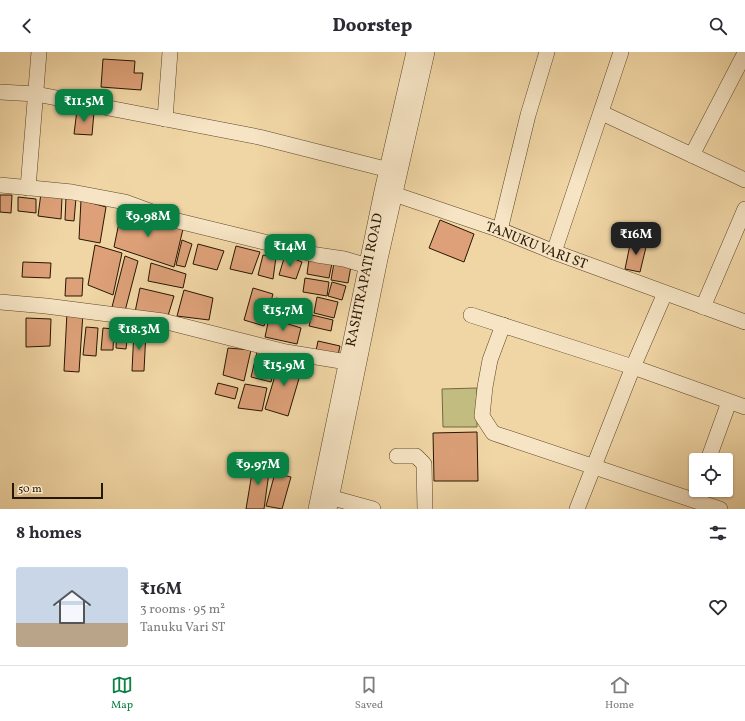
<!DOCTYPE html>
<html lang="en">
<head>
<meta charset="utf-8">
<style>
	:root { --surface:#fff; --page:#f2f2f3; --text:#2b2b33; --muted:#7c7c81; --line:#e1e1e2; --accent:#0b8043 }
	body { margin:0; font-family:Vollkorn,serif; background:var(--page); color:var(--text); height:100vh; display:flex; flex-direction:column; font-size:15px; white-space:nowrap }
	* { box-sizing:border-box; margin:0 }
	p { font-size:13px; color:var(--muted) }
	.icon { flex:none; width:22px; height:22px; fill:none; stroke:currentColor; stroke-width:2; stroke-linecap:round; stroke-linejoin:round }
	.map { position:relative; height:457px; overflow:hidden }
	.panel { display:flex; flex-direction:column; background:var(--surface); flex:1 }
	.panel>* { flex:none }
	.controls { position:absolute; left:689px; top:401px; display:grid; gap:8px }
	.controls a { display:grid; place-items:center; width:44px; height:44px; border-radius:4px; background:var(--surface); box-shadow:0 1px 3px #0004; font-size:20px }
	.scale { position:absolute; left:12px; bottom:10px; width:91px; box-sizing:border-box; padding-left:4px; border:2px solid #271601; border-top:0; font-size:11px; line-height:14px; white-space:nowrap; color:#271601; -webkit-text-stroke:3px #f6e4c4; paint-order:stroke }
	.price { position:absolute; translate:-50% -34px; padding:0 9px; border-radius:8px; background:var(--accent); color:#fff; font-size:13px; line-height:26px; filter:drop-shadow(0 1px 2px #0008) }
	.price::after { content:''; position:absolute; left:50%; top:24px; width:12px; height:9px; margin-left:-6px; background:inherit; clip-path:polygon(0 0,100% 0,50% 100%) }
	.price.on { background:#222; color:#fff }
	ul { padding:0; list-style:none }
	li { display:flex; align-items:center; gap:12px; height:100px; padding:0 16px }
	li span { display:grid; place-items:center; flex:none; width:112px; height:80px; border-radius:4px; color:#555 }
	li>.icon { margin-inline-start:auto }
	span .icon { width:48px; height:48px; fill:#fffc; stroke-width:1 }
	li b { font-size:17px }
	h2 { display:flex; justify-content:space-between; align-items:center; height:48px; padding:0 16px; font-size:17px }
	header { display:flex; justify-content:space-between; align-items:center; height:52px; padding:0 16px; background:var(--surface); font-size:18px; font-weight:800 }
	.menu { display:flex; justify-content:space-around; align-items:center; height:56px; border-top:1px solid var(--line); background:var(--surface); font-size:11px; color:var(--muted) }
	.menu a { display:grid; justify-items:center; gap:2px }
	.menu .on { color:var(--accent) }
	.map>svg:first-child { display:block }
	.pitch { fill:#c2bc81; stroke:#746941 }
	.building { fill:#dda078; stroke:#271601 }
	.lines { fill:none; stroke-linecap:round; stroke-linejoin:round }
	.minor-casing { stroke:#5a462a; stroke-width:16 }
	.minor { stroke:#f6e4c4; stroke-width:15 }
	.labels { text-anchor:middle; stroke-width:4; stroke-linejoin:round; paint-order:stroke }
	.street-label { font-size:14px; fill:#271601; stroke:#f6e4c4 }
</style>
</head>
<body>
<header><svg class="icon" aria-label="back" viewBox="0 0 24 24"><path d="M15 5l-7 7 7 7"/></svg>Doorstep<svg class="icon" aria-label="search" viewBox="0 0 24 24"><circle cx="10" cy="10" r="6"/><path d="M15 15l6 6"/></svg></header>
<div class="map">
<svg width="745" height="457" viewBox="0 0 745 457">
	<rect width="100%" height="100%" fill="#f1d6a5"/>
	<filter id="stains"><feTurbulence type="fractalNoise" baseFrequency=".005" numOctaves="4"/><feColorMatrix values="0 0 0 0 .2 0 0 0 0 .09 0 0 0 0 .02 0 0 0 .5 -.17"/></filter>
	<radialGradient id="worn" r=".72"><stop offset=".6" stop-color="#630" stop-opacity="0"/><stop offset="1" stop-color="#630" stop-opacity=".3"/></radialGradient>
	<path class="pitch" d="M477 336V375H443L442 337Z"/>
	<path class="building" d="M103 7 135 9 134 21H143L141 38 101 35Z
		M77 58 94 60 92 83 74 82Z
		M41 141 62 145 61 167 38 164Z
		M0 143H12L11 161 0 160Z
		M18 145 36 147V161L18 159Z
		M66 145 76 146 74 169 65 168Z
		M81 148 106 155 100 191 79 187Z
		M122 156 183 177 174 215 114 195Z
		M440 168 474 182 464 210 429 196Z
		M182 188 192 192 185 215 176 213Z
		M631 188 647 191 640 220 625 217Z
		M198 192 224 199 217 218 193 212Z
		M95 193 122 201 113 243 88 233Z
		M236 194 260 200 252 222 230 217Z
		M263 203 276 205 273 227 258 223Z
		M285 203 302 210 296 227 279 223Z
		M125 204 138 209 125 259 112 255Z
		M309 207 332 211 329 226 307 222Z
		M23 210 51 211 50 226 22 225Z
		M151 211 186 222 183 236 148 229Z
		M334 211 351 214 348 231 331 228Z
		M66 226H83L82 244H65Z
		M305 226 329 230 327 244 303 240Z
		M332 230 346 234 342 248 328 244Z
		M140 236 174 244 167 267 135 260Z
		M253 236 273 242 264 274 244 268Z
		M184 238 213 246 209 268 177 264Z
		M317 245 338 250 334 266 314 261Z
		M276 246 308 254 306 271 274 262Z
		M67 260 83 261 79 320 64 319Z
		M312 263 333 268 331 279 309 274Z
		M26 266 51 267 50 294 26 295Z
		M269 266 301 276 297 292 265 285Z
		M86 275 98 276 96 304 83 303Z
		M103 276 114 277 113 298H101Z
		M117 278 128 279 126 297 116 296Z
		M134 278 146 279 144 319H132Z
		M318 289 340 294 338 303 316 299Z
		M228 296 251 298 244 329 223 323Z
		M257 300 277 305 271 330 251 325Z
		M280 307 303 313 288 364 265 357Z
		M218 331 238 336 235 347 215 342Z
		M245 332 267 336 262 359 238 356Z
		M477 380 478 429H434L433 381Z
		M254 409 270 413 264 457H246Z
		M275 421 291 425 282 457 266 454Z"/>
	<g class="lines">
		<defs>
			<g id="minor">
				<path d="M0 40 36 42 259 85 397 120"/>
				<path d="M602 61 745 128"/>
				<path d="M165 67 170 0"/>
				<path d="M692 103 745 1"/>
				<path d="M0 133 72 140 125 150 174 168 317 203 344 207 368 214"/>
				<path d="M28 136 39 0"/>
				<path id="s1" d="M385 139 500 178 554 200 745 270"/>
				<path d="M500 178 528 63 547 0"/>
				<path d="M554 200 621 0"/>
				<path d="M0 250 46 254 163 269 286 300 347 310 356 314"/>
				<path d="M703 255 745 157"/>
				<path d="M471 263 633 315 745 355"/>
				<path d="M503 273 490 308 485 335 482 364 493 381 720 457"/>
				<path d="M397 404H416L424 412 425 457"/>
				<path d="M708 408 729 350"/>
				<path d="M322 443 373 457"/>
				<path id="s2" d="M316 457 382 139 414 0"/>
				<path d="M329 457 380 207 427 0"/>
				<path d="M577 457 633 315 665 241"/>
			</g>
		</defs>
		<use href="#minor" class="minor-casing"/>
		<use href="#minor" class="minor"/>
	</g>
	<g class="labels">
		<g class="street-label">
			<text dy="5" stroke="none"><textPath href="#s1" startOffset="161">TANUKU VARI ST</textPath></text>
			<text dy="5" stroke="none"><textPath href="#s2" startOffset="234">RASHTRAPATI ROAD</textPath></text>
		</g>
	</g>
	<rect width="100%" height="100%" filter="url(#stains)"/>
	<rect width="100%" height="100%" fill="url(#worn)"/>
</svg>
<div class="controls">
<a><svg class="icon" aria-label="locate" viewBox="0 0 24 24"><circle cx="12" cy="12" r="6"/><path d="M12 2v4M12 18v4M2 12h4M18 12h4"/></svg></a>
</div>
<div class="scale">50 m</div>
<b class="price" style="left:84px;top:71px">₹11.5M</b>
<b class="price" style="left:148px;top:186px">₹9.98M</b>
<b class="price on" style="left:636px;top:204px">₹16M</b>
<b class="price" style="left:290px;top:216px">₹14M</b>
<b class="price" style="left:283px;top:280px">₹15.7M</b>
<b class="price" style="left:139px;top:299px">₹18.3M</b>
<b class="price" style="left:284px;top:335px">₹15.9M</b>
<b class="price" style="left:258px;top:434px">₹9.97M</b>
</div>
<section class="panel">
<h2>8 homes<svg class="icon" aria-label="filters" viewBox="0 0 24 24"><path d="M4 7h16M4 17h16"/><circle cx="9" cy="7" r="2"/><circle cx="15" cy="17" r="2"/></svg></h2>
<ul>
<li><span style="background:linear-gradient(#c9d6e8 70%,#b9a48a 0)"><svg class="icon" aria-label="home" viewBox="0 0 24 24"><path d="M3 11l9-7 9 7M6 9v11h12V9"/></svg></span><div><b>₹16M</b><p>3 rooms · 95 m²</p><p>Tanuku Vari ST</p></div><svg class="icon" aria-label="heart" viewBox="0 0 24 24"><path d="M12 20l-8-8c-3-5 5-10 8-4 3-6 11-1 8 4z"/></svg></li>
</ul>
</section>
<nav class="menu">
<a class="on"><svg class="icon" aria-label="map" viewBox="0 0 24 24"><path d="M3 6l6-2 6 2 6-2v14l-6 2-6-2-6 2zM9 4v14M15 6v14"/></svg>Map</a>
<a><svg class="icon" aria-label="saved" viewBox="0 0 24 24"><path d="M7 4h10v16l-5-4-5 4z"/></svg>Saved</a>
<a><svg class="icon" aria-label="home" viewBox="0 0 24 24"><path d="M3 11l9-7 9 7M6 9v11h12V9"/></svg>Home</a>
</nav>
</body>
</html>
